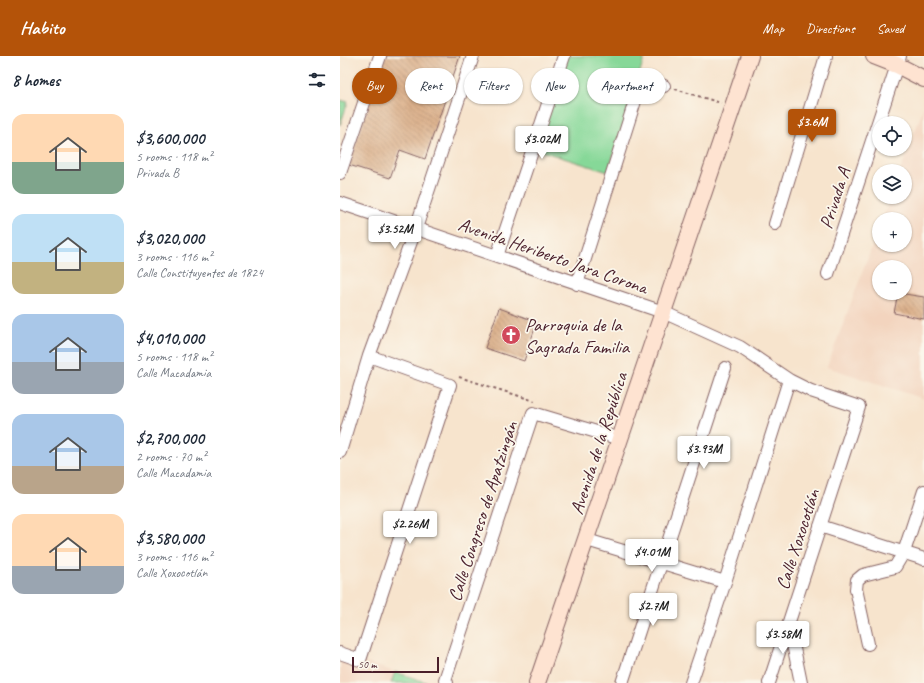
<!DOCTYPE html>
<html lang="en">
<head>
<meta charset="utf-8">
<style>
	:root { --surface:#fff; --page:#f6f6f7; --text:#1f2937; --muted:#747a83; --accent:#b45309 }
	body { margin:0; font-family:Caveat,sans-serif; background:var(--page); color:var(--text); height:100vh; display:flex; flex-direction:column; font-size:15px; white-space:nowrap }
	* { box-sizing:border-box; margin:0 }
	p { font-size:13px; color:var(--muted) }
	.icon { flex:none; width:22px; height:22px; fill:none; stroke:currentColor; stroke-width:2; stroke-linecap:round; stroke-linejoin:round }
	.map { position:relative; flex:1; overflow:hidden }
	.sheet { display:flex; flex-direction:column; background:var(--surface); width:340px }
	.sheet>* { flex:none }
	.top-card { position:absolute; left:12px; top:12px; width:380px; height:36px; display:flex; gap:8px }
	.tools { position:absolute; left:532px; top:60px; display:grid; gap:8px }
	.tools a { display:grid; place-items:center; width:40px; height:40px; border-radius:50%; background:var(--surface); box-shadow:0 1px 3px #0004; font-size:20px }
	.scale { position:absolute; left:12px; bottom:10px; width:87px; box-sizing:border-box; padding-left:4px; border:2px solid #4a1f2b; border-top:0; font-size:11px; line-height:14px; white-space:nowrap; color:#4a1f2b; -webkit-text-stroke:3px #fbf7ec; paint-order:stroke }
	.price { position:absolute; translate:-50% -34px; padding:0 9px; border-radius:4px; background:#fff; color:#222; font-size:13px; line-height:26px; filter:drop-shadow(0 1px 2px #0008) }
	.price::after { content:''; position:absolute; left:50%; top:24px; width:12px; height:9px; margin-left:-6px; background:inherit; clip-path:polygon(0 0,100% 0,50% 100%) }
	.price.selected { background:var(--accent); color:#fff }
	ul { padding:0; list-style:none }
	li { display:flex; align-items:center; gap:12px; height:100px; padding:0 12px }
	li span { display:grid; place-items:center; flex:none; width:112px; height:80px; border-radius:12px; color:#555 }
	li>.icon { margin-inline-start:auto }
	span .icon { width:48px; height:48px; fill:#fffc; stroke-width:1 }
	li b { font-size:17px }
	h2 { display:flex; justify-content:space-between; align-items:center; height:48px; padding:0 12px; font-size:17px }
	.tag { padding:0 14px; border-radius:18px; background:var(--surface); box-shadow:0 1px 3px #0004; font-size:14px; line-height:36px }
	.tag.selected { background:var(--accent); color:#fff }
	header { display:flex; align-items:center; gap:24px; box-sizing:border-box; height:56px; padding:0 20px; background:var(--accent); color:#fff }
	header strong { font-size:19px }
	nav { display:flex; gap:22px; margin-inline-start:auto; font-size:14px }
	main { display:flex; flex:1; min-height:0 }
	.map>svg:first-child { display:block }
	.built { fill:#f3d4be; fill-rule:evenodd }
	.green { fill:#86d898; stroke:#687c62 }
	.building { fill:url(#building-back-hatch) }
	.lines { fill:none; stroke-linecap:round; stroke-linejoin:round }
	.minor-casing { stroke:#876464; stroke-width:14 }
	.secondary-casing { stroke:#876464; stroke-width:18 }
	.path { stroke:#876464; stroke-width:2; stroke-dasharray:3 3; stroke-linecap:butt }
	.minor { stroke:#fff; stroke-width:12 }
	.secondary { stroke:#fee3d1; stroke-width:16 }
	.labels { text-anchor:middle; stroke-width:3.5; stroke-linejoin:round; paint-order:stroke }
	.street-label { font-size:19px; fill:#4a1f2b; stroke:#fbf7ec }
	.poi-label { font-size:19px; fill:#4a1f2b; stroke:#fbf7ec; text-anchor:start }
</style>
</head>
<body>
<header>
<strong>Habito</strong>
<nav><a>Map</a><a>Directions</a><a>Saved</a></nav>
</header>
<main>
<section class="sheet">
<h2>8 homes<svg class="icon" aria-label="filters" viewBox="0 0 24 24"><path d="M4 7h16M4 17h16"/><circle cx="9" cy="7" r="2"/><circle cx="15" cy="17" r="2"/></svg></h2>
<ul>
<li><span style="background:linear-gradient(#ffd9b3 60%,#7fa58c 0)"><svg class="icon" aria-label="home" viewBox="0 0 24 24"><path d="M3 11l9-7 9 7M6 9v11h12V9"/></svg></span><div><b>$3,600,000</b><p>5 rooms · 118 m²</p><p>Privada B</p></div></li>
<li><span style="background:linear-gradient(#bfe0f5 60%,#c2b280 0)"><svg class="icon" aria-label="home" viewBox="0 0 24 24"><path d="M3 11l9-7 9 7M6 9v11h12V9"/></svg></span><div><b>$3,020,000</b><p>3 rooms · 116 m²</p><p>Calle Constituyentes de 1824</p></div></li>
<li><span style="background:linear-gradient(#a9c7e8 60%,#9aa5b1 0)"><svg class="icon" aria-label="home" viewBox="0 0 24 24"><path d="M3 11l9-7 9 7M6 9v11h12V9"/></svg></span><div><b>$4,010,000</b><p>5 rooms · 118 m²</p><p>Calle Macadamia</p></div></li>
<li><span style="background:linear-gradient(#a9c7e8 65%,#b9a48a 0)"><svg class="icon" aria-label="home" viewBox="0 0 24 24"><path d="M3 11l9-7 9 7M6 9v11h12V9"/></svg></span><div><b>$2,700,000</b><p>2 rooms · 70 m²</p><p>Calle Macadamia</p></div></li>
<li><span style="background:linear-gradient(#ffd9b3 65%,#9aa5b1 0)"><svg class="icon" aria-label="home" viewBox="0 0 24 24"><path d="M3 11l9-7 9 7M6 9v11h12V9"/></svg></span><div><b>$3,580,000</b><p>3 rooms · 116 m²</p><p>Calle Xoxocotlán</p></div></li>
</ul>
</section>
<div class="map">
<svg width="584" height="627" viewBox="0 0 584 627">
	<defs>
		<pattern id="building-back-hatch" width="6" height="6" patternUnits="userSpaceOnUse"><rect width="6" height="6" fill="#dbb08b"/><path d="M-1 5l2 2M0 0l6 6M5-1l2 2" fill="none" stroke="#b48f72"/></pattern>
	</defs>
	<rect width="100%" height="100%" fill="#fbf7ec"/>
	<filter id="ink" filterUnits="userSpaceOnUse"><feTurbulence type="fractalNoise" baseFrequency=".025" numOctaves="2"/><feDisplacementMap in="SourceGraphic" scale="8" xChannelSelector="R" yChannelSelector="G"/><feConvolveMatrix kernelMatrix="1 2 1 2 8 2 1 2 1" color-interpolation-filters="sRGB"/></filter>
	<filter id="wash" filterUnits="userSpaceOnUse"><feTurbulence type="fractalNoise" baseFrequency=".012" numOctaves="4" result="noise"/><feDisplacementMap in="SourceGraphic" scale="16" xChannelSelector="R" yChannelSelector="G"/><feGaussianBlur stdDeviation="0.9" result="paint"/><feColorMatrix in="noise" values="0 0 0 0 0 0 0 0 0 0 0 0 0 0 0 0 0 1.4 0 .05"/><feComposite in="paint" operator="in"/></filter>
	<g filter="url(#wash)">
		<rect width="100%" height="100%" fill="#f7e4cd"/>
		<path class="built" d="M584 51V343L487 311 539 172V189H565V163H542L551 141H565V115H560ZM539 211H565V237H539Z
			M0 598 55 616 51 627H0Z"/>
		<path class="green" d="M225 0H305L268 116 195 93Z
			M0 44 8 46 0 69Z
			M55 616 89 627H51Z"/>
		<g id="blocks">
			<path class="building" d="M45 0H120L85 103 60 94 50 122 9 109Z
				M558 237 584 241V263L554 257Z
				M159 252 197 266 184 305 145 292Z"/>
		</g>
	</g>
	<g filter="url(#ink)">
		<use href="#blocks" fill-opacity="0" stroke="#876464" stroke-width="1"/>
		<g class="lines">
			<defs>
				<path id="minor" d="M0 117 40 0
					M0 147 323 256 400 291 449 324 471 335 519 351 429 627
					M435 168 486 0
					M157 200 224 0
					M488 218 560 0
					M237 228 302 23 324 30
					M0 396 29 300 76 172 133 0
					M480 470 584 503
					M247 484 385 526
					M449 568 461 627
					M528 588 516 533 517 524 523 519 555 511 564 496 584 435
					M0 597 20 604 110 329 29 300
					M107 627 105 624 193 357 280 383
					M282 627 385 312
					M351 627 385 526 449 324"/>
				<path id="secondary" d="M534 0 557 9 584 23
					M197 627 410 0"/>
			</defs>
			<use href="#minor" class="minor-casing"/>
			<use href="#secondary" class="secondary-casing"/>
			<path class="path" d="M335 33 381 47
				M119 321 195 345"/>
			<use href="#minor" class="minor"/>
			<use href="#secondary" class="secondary"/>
		</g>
	</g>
	<defs>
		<symbol id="church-disc" viewBox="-11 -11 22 22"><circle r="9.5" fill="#d1495b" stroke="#fbf7ec"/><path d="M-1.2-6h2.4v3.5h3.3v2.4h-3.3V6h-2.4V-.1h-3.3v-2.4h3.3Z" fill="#fff"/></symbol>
	</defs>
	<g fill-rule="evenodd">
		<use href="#church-disc" x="160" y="268" width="22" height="22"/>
	</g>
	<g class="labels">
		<g class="street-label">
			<text transform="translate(494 142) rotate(-72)" y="7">Privada A</text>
			<text transform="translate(213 199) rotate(19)" y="7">Avenida Heriberto Jara Corona</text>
			<text transform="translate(258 387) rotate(-72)" y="7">Avenida de la República</text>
			<text transform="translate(142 455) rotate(-72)" y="7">Calle Congreso de Apatzingán</text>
			<text transform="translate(457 483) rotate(-72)" y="7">Calle Xoxocotlán</text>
		</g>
		<g class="poi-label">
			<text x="185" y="275">Parroquia de la<tspan x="185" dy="22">Sagrada Familia</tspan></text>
		</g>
	</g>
</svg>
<div class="tools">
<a><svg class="icon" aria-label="locate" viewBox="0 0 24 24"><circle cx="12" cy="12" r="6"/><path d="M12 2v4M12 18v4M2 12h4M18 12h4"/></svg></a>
<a><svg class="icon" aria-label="layers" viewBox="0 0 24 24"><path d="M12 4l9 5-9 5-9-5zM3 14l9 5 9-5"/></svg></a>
<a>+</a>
<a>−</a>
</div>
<div class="scale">50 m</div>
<b class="price selected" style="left:472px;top:87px">$3.6M</b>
<b class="price" style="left:202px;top:104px">$3.02M</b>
<b class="price" style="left:55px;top:194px">$3.52M</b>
<b class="price" style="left:364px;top:414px">$3.93M</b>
<b class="price" style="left:70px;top:489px">$2.26M</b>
<b class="price" style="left:312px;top:517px">$4.01M</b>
<b class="price" style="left:313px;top:571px">$2.7M</b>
<b class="price" style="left:443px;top:599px">$3.58M</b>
<div class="top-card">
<a class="tag selected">Buy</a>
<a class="tag">Rent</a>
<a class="tag">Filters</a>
<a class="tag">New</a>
<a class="tag">Apartment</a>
</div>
</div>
</main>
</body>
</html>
